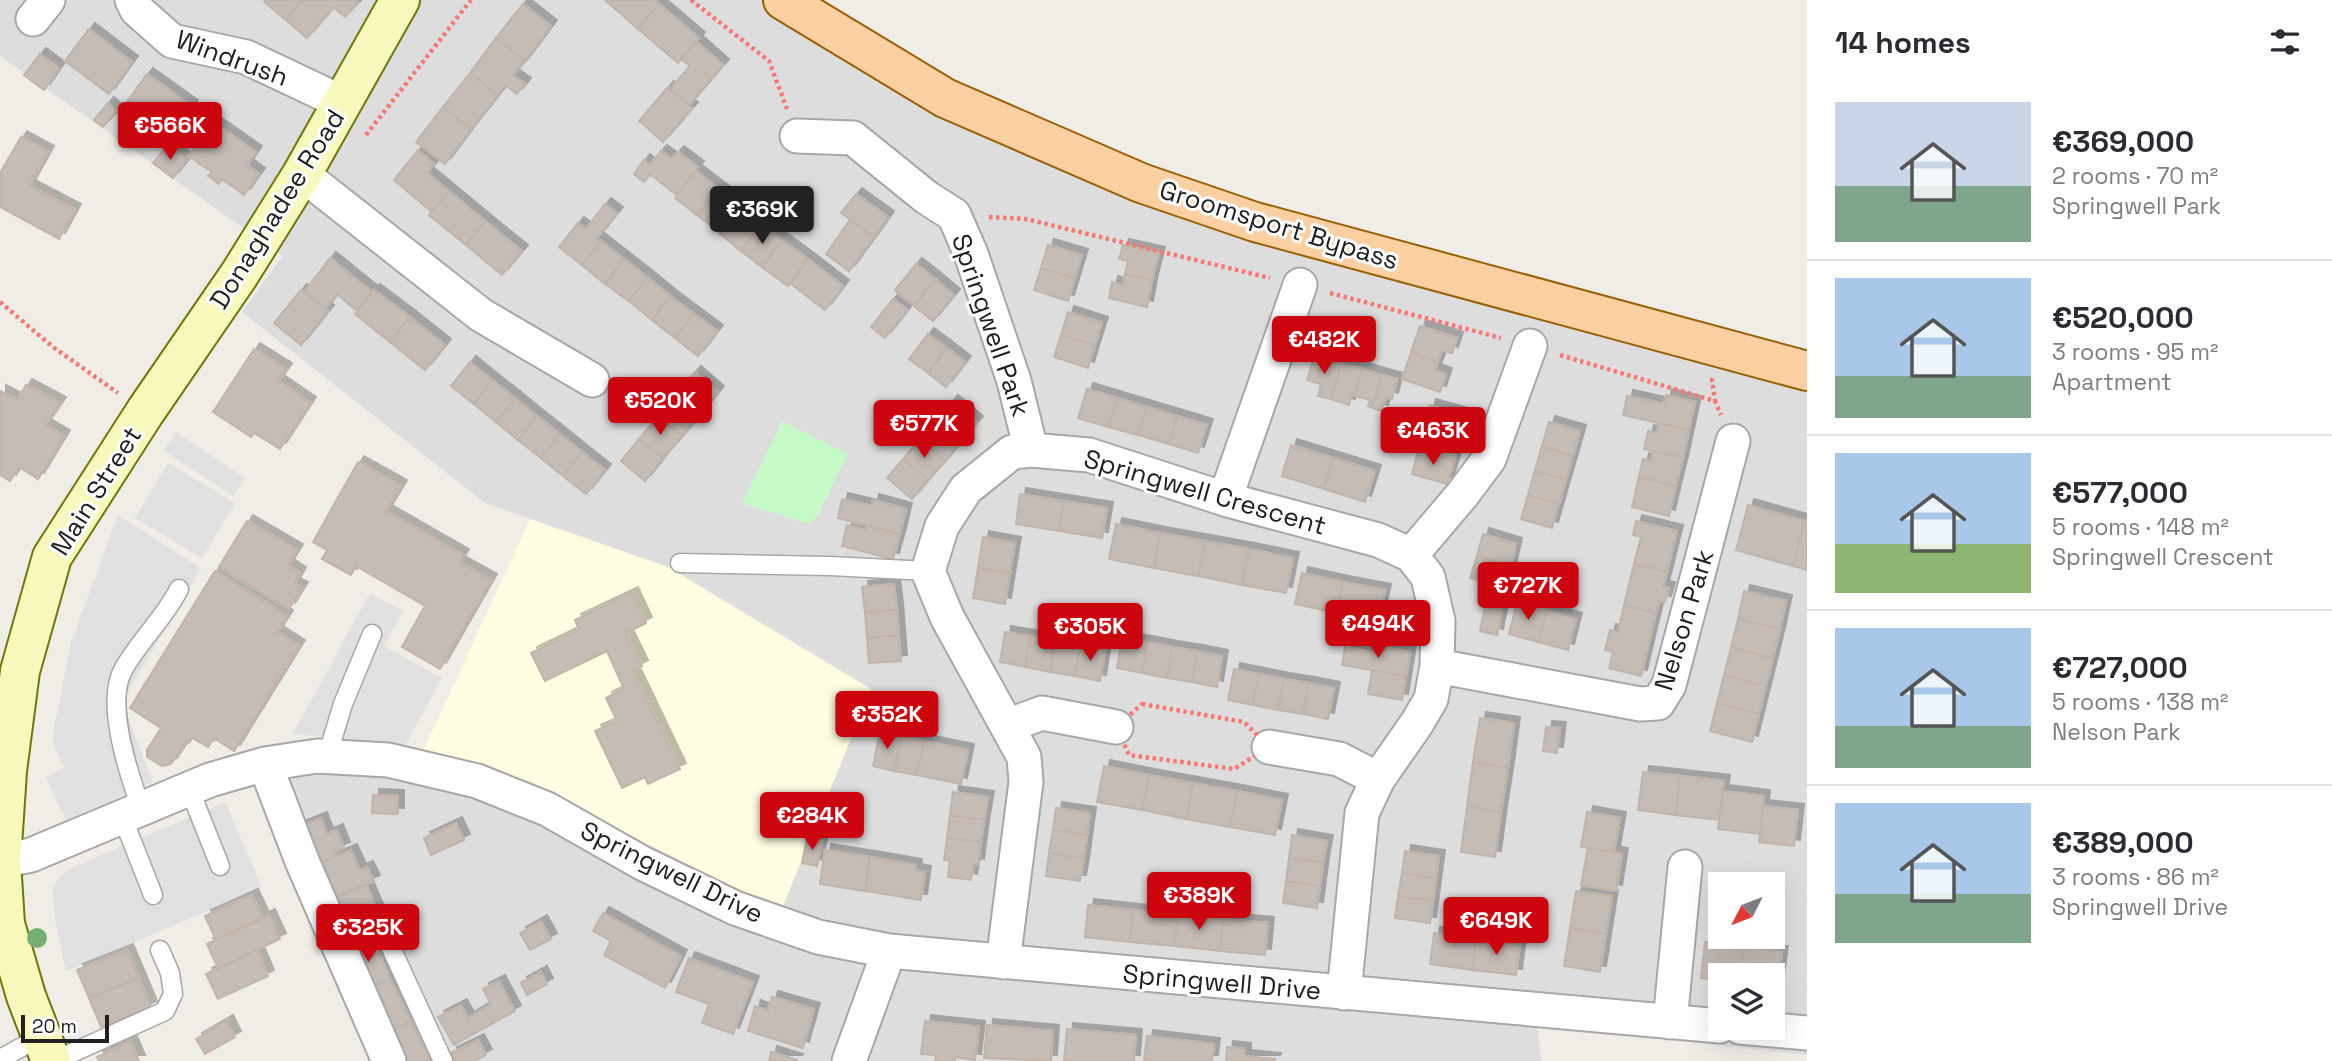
<!DOCTYPE html>
<html lang="en">
<head>
<meta charset="utf-8">
<style>
	:root { --surface:#fff; --page:#f7f7f7; --text:#2b2b33; --muted:#7c7c81; --line:#e1e1e2; --accent:#cc040e }
	body { margin:0; font-family:"Space Grotesk",sans-serif; background:var(--page); color:var(--text); height:100vh; display:flex; flex-direction:column; font-size:26px; white-space:nowrap }
	* { box-sizing:border-box; margin:0 }
	p { font-size:23px; color:var(--muted) }
	.icon { flex:none; width:38px; height:38px; fill:none; stroke:currentColor; stroke-width:2; stroke-linecap:round; stroke-linejoin:round }
	.map { position:relative; flex:1; overflow:hidden }
	.details { display:flex; flex-direction:column; background:var(--surface); width:525px }
	.details>* { flex:none }
	.needle { width:46px; rotate:228deg }
	.fabs { position:absolute; left:1708px; top:872px; display:grid; gap:14px }
	.fabs a { display:grid; place-items:center; width:77px; height:77px; border-radius:0px; background:var(--surface); box-shadow:0 7px 28px #0002; font-size:35px }
	.scale { position:absolute; left:21px; bottom:18px; width:88px; box-sizing:border-box; padding-left:7px; border:4px solid #202020; border-top:0; font-size:19px; line-height:24px; white-space:nowrap; color:#202020; -webkit-text-stroke:5px #fff; paint-order:stroke }
	.price { position:absolute; translate:-50% -60px; padding:0 16px; border-radius:7px; background:var(--accent); color:#fff; font-size:23px; line-height:46px; filter:drop-shadow(0 2px 4px #0008) }
	.price::after { content:''; position:absolute; left:50%; top:42px; width:21px; height:16px; margin-left:-10px; background:inherit; clip-path:polygon(0 0,100% 0,50% 100%) }
	.price.selected { background:#222; color:#fff }
	ul { padding:0; list-style:none }
	li { display:flex; align-items:center; gap:21px; height:175px; padding:0 28px }
	li+li { border-top:2px solid var(--line) }
	li span { display:grid; place-items:center; flex:none; width:196px; height:140px; border-radius:0px; color:#555 }
	li>.icon { margin-inline-start:auto }
	span .icon { width:84px; height:84px; fill:#fffc; stroke-width:1 }
	li b { font-size:30px }
	h2 { display:flex; justify-content:space-between; align-items:center; height:84px; padding:0 28px; font-size:30px }
	main { display:flex; flex:1; min-height:0 }
	.map>svg:first-child { display:block }
	.residential { fill:#dedddd; fill-rule:evenodd }
	.education { fill:#fefde2 }
	.park { fill:#c5f9c7 }
	.parking { fill:#e0e0e0 }
	.building { fill:#c5bcb6; stroke:#c2b3a9; stroke-width:2; filter:url(#shadow) }
	.lines { fill:none; stroke-linecap:round; stroke-linejoin:round }
	.lane-casing { stroke:#a7a7a7; stroke-width:21 }
	.street-casing { stroke:#a7a7a7; stroke-width:37 }
	.secondary-casing { stroke:#707707; stroke-width:42 }
	.primary-casing { stroke:#996003; stroke-width:42 }
	.path { stroke:#f77971; stroke-width:4.5; stroke-dasharray:3.5 3.5; stroke-linecap:butt }
	.lane { stroke:#fff; stroke-width:18 }
	.street { stroke:#fff; stroke-width:33 }
	.secondary { stroke:#f8f8bd; stroke-width:38 }
	.primary { stroke:#fad0a2; stroke-width:38 }
	.tree { fill:#74b072 }
	.labels { text-anchor:middle; stroke-width:6; stroke-linejoin:round; paint-order:stroke }
	.street-label { font-size:26px; fill:#202020; stroke:#fff }
</style>
</head>
<body>
<main>
<div class="map">
<svg width="1807" height="1061" viewBox="0 0 1807 1061">
	<defs>
		<filter id="shadow"><feDropShadow dx="6" dy="-6" stdDeviation="0" flood-color="#0004"/></filter>
	</defs>
	<rect width="100%" height="100%" fill="#f0ede7"/>
	<path class="residential" d="M0 0H765L1017 144 1807 384V1055L1537 1025 1541 1061H379L255 778 380 770 454 784 542 819 770 938 871 689 668 567 485 503 242 312 283 256 0 56ZM1720 884H1773V936H1720ZM1720 975H1773V1027H1720Z"/>
	<path class="education" d="M530 519 668 567 871 689 781 911 546 792 486 768 424 749Z"/>
	<path class="park" d="M782 421 848 454 818 515 809 524 742 503Z"/>
	<path class="parking" d="M176 432 245 478 233 496 164 451Z
		M168 463 235 503 202 558 135 518Z
		M118 515 201 568 122 702 153 782 66 820 46 777 64 768 52 739 71 643Z
		M370 593 403 611 384 646 442 678 405 745 293 734Z
		M225 802 262 888 66 971 56 924 52 890 58 879 67 870Z"/>
	<path class="building" d="M266 0H302L286 20 264 2Z
		M302 0H354L358 3 345 17 333 7 307 38 286 20Z
		M605 0H655L659 4 638 29Z
		M523 4 551 26 525 61 496 38Z
		M659 4 699 38 678 63 638 29Z
		M89 29 132 62 109 94 65 61Z
		M496 38 525 61 513 75 525 84 517 94 505 85 498 95 470 73Z
		M696 41 723 65 689 105 670 89 690 66 681 59Z
		M40 54 59 68 44 90 24 75Z
		M470 73 498 95 471 129 443 107Z
		M147 74 192 106 168 139 138 117 133 124 119 113Z
		M668 87 692 108 663 142 639 121Z
		M108 103 117 111 103 127 94 120Z
		M443 107 471 129 445 164 416 142Z
		M213 122 256 152 247 165 259 174 244 195 222 179 219 184 208 176 212 172 188 156Z
		M21 137 48 152 29 186 75 210 59 239 0 207V173Z
		M168 145 187 160 173 178 153 163Z
		M418 150 434 164 427 173 449 191 432 212 394 180Z
		M661 151 672 159 678 152 698 167 677 195 650 174 644 182 634 174 644 160 650 165Z
		M696 171 718 188 697 215 675 198Z
		M718 188 740 204 720 232 697 215Z
		M449 191 485 221 466 245 429 215Z
		M856 194 888 217 874 237 841 213Z
		M605 204 617 213 597 238 601 241 582 265 559 247 578 223 586 229Z
		M739 207 761 224 741 251 719 233Z
		M850 220 874 237 849 271 826 254Z
		M485 221 522 251 502 275 466 245Z
		M761 224 782 240 762 267 741 251Z
		M782 240 808 259 788 286 762 267Z
		M601 241 624 259 605 284 582 265Z
		M1048 245 1082 255 1075 278 1041 268Z
		M1123 245 1159 253 1152 280 1125 274 1128 261 1119 259Z
		M330 258 372 292 357 311 337 294 325 309 304 292Z
		M624 259 647 277 629 301 605 284Z
		M808 259 843 286 825 310 790 283Z
		M916 264 935 279 914 306 895 290Z
		M1041 268 1075 278 1068 301 1034 290Z
		M1125 274 1152 280 1147 307 1109 298 1112 282 1123 285Z
		M647 277 670 296 652 320 629 301Z
		M935 279 954 295 933 321 914 306Z
		M301 290 328 311 301 345 274 323Z
		M374 290 410 317 390 342 355 314Z
		M670 296 694 314 675 338 652 320Z
		M893 299 907 310 885 338 871 327Z
		M1068 312 1102 323 1095 345 1061 335Z
		M694 314 717 331 698 356 675 338Z
		M410 317 445 345 425 370 390 342Z
		M1420 326 1457 338 1452 353 1442 350 1438 362 1411 352Z
		M928 334 947 348 928 373 909 359Z
		M1061 335 1095 345 1088 368 1054 357Z
		M947 348 965 362 946 387 928 373Z
		M254 349 286 369 278 381 310 403 280 449 254 433 251 437 213 412Z
		M1411 352 1438 362 1435 370 1446 374 1440 392 1402 379Z
		M1314 357 1341 364 1331 399 1318 396 1321 384 1307 380Z
		M470 362 492 380 474 404 451 386Z
		M1341 364 1362 369 1355 396 1352 393 1349 405 1331 399Z
		M1362 369 1382 375 1372 408 1368 406 1370 400 1355 396Z
		M695 372 718 392 700 414 676 394Z
		M1382 375 1397 379 1392 399 1386 397 1382 411 1372 408Z
		M492 380 515 398 496 422 474 404Z
		M26 385 60 403 45 425 64 436 38 479 19 467 10 481 0 475V391L17 400Z
		M1087 389 1117 398 1108 427 1078 418Z
		M676 394 700 414 682 436 658 416Z
		M1666 395 1695 402 1689 430 1623 415 1627 396 1664 404Z
		M515 398 537 416 518 440 496 422Z
		M1117 398 1147 407 1138 435 1108 427Z
		M952 401 977 422 961 441 936 420Z
		M1430 405 1466 415 1460 437 1424 428Z
		M1147 407 1177 416 1169 444 1138 435Z
		M537 416 560 434 541 458 518 440Z
		M658 416 682 436 663 458 639 439Z
		M1177 416 1207 425 1198 453 1169 444Z
		M936 420 961 441 945 461 920 439Z
		M1549 422 1580 431 1573 456 1542 446Z
		M1659 423 1689 430 1683 458 1644 449 1648 431 1657 433Z
		M1424 428 1460 437 1454 461 1418 451Z
		M560 434 582 452 563 476 541 458Z
		M639 439 663 458 645 481 621 461Z
		M920 439 945 461 928 480 903 459Z
		M1291 445 1333 458 1324 489 1282 476Z
		M1542 446 1573 456 1566 480 1535 470Z
		M1418 451 1454 461 1447 484 1412 474Z
		M1653 451 1683 458 1676 486 1639 477 1643 459 1651 461Z
		M582 452 605 470 586 494 563 476Z
		M1333 458 1375 471 1365 502 1324 489Z
		M903 459 928 480 912 499 887 478Z
		M358 462 401 486 386 511 463 555 459 562 491 580 440 669 402 647 425 606 356 566 351 575 322 559 327 550 313 542Z
		M1535 470 1566 480 1559 504 1528 495Z
		M1639 477 1676 486 1669 516 1632 507Z
		M1020 494 1064 501 1059 531 1016 524Z
		M1528 495 1559 504 1552 528 1521 519Z
		M842 499 872 506 873 500 906 509 900 534 838 518Z
		M1064 501 1107 508 1102 538 1059 531Z
		M1748 505 1805 521 1793 566 1736 550Z
		M247 521 297 550 288 565 300 573 294 584 302 588 289 609 219 567Z
		M1636 521 1677 531 1667 572 1634 564 1641 537 1633 535Z
		M1805 521 1807 522V570L1793 566Z
		M1116 524 1160 533 1154 568 1109 559Z
		M847 525 866 530 867 525 900 534 893 559 842 546Z
		M1160 533 1205 541 1198 576 1154 568Z
		M1483 534 1516 544 1511 566 1477 556Z
		M983 537 1015 543 1010 573 978 568Z
		M1205 541 1249 549 1242 585 1198 576Z
		M1249 549 1293 558 1286 593 1242 585Z
		M1477 556 1511 566 1504 588 1470 578Z
		M1634 564 1667 572 1663 587 1669 588 1665 602 1659 601 1656 613 1624 605Z
		M978 568 1010 573 1005 604 973 598Z
		M215 571 287 616 277 632 299 646 234 751 214 738 208 747 192 738 189 743 186 741 171 764 162 766 147 757V750L161 728 130 708Z
		M1302 573 1343 582 1337 613 1295 604Z
		M1343 582 1385 590 1378 622 1337 613Z
		M894 584 897 609 865 613 862 587Z
		M1744 591 1786 601 1780 629 1738 619Z
		M632 593 646 623 626 633 642 666 633 671 680 769 648 784 645 777 622 788 595 731 617 721 606 698 624 689 607 651 545 681 531 653 579 630 575 620Z
		M1517 602 1547 610 1538 642 1509 634Z
		M1624 605 1656 613 1641 676 1609 668 1613 652 1605 650 1610 630 1618 632Z
		M1485 607 1502 610 1497 635 1480 631Z
		M897 609 899 635 867 638 865 613Z
		M1547 610 1576 619 1568 650 1538 642Z
		M1738 619 1780 629 1773 658 1731 647Z
		M1005 632 1030 636 1025 667 1000 662Z
		M899 635 901 661 869 663 867 638Z
		M1030 636 1055 641 1050 672 1025 667Z
		M1122 638 1147 642 1142 673 1117 668Z
		M1055 641 1080 645 1075 676 1050 672Z
		M1147 642 1172 647 1167 678 1142 673Z
		M1080 645 1105 650 1100 681 1075 676Z
		M1377 646 1410 652 1406 676 1342 665 1345 647 1375 653Z
		M1172 647 1197 651 1192 682 1167 678Z
		M1731 647 1773 658 1766 686 1724 675Z
		M1197 651 1222 656 1217 687 1192 682Z
		M1234 669 1259 674 1253 705 1228 700Z
		M1372 670 1406 676 1402 700 1368 694Z
		M1259 674 1284 679 1278 710 1253 705Z
		M1724 675 1766 686 1759 714 1717 703Z
		M1284 679 1309 683 1303 714 1278 710Z
		M1309 683 1334 688 1328 719 1303 714Z
		M1717 703 1759 714 1752 742 1710 731Z
		M1480 718 1514 723 1508 768 1473 762Z
		M1546 727 1560 728 1557 753 1543 751Z
		M880 731 902 736 894 771 873 766Z
		M902 736 924 741 917 775 894 771Z
		M924 741 968 750 961 784 917 775Z
		M1473 762 1508 768 1501 812 1467 807Z
		M1104 766 1149 775 1142 810 1097 802Z
		M1643 772 1680 776 1676 815 1638 810Z
		M1149 775 1193 783 1186 819 1142 810Z
		M1680 776 1724 781 1719 820 1676 815Z
		M1193 783 1237 791 1230 827 1186 819Z
		M1237 791 1282 800 1275 835 1230 827Z
		M1723 791 1764 796 1760 834 1718 829Z
		M953 792 988 797 984 820 950 815Z
		M373 795 398 796V814L372 813Z
		M1763 806 1798 810 1794 846 1759 842Z
		M1467 807 1501 812 1495 857 1461 852Z
		M1056 808 1090 813 1087 835 1053 830Z
		M1587 812 1620 818 1614 852 1581 847Z
		M950 815 984 820 981 842 947 838Z
		M321 818 327 834 337 830 344 848 335 852 337 856 312 866 296 828Z
		M456 823 464 840 431 855 424 838Z
		M1053 830 1087 835 1084 858 1049 853Z
		M1292 835 1327 841 1323 863 1289 858Z
		M807 838 822 841 817 866 802 863Z
		M947 838 981 842 978 865 974 864 971 880 948 877 950 861 944 860Z
		M1588 848 1622 854 1616 891 1581 885Z
		M351 850 360 870 367 867 374 881 327 901 312 866Z
		M825 850 870 857 865 891 820 884Z
		M1405 851 1439 856 1436 878 1402 873Z
		M1049 853 1084 858 1080 881 1046 876Z
		M870 857 916 865 915 870 925 872 921 900 865 891Z
		M1289 858 1323 863 1320 886 1286 881Z
		M1402 873 1436 878 1433 901 1398 896Z
		M1286 881 1320 886 1317 908 1283 903Z
		M366 884 380 917 341 933 327 901Z
		M1576 891 1612 896 1606 934 1570 928Z
		M252 895 263 918 216 940 205 916Z
		M1398 896 1433 901 1430 923 1395 918Z
		M1088 905 1133 910 1130 942 1085 937Z
		M1133 910 1178 914 1175 946 1130 942Z
		M603 913 681 956 665 988 604 955 611 941 593 931Z
		M1178 914 1223 919 1220 951 1175 946Z
		M269 915 280 939 218 968 207 944Z
		M1223 919 1268 923 1265 955 1220 951Z
		M541 921 551 939 530 950 520 933Z
		M1570 928 1606 934 1600 972 1564 966Z
		M1434 933 1476 939 1473 970 1430 964Z
		M372 938 390 978 364 991 345 951Z
		M1476 939 1520 944 1516 975 1473 970Z
		M1705 942 1744 947 1740 975H1720V980L1701 978Z
		M1744 947 1782 952 1777 988 1773 987V975H1740Z
		M127 950 139 978 89 998 77 970Z
		M257 950 268 976 218 999 206 974Z
		M689 958 753 982 733 1034 702 1023 709 1004 676 992Z
		M541 972 547 984 527 995 521 983Z
		M139 978 151 1007 101 1027 89 998Z
		M390 978 411 1021 385 1034 364 991Z
		M499 981 515 1011 454 1045 438 1017 461 1005 468 1018 491 1004 483 989Z
		M772 997 814 1009 803 1048 748 1031 755 1006 768 1011Z
		M227 1021 235 1037 205 1054 196 1039Z
		M411 1021 431 1060 429 1061H398L385 1034Z
		M925 1021 979 1027 975 1060 955 1057V1061H935L936 1055 921 1054Z
		M987 1025 1053 1031 1051 1061 984 1058Z
		M1067 1029 1136 1035 1134 1061H1064Z
		M1147 1036 1214 1044 1212 1061H1144Z
		M478 1040 486 1055 474 1061H455L451 1053Z
		M131 1042 139 1061H99L97 1057Z
		M1227 1047 1245 1049V1056L1275 1059 1274 1061H1226Z
		M771 1052 797 1060 796 1061H769Z"/>
	<g class="lines">
		<defs>
			<path id="lane" d="M680 563 830 566 928 571
				M327 757 343 704 372 634
				M189 788 220 866
				M141 808C129 775 105 703 123 670 138 642 164 619 179 589
				M122 816 153 895
				M339 945 382 928 443 1061
				M0 1059 42 1036
				M54 1061 165 1011 173 994 170 973 160 950"/>
			<path id="street" d="M132 0 137 10 172 41 246 57 343 103
				M33 19 48 0
				M797 136 853 138 926 197 954 215 971 254 1014 381 1031 450
				M302 174 481 315 592 380
				M1228 500 1231 482 1300 285
				M1411 555 1462 495 1489 459 1530 346
				M1437 666 1640 704 1658 703 1669 685 1733 441
				M1007 726 1042 713 1116 727
				M1269 747 1339 759 1378 779
				M265 764 302 861 389 1061
				M1 861 31 855 210 780 265 764 317 756 388 760 477 781 547 809 642 863 735 908 818 937 889 951 1720 1026
				M1003 962 1026 782 1024 757 947 617 928 571 942 526 966 489 1012 452 1031 450 1089 455 1228 500 1378 540 1411 555 1428 577 1438 621 1437 666 1431 699 1417 723 1378 779 1362 813 1344 993
				M1670 1022 1685 867
				M1740 1027 1807 1033
				M849 1061 889 951"/>
			<path id="secondary" d="M51 1061 26 996 5 924 1 861 7 771 20 671 52 557 145 412 239 275 302 174 400 0"/>
			<path id="primary" d="M783 0 945 98 1141 183 1255 222 1807 371"/>
		</defs>
		<use href="#lane" class="lane-casing"/>
		<use href="#street" class="street-casing"/>
		<use href="#secondary" class="secondary-casing"/>
		<use href="#primary" class="primary-casing"/>
		<path class="path" d="M691 0 769 61 787 109
			M366 135 471 0
			M989 217 1026 219 1270 278
			M1330 293 1501 338
			M0 302 53 347 118 393
			M1560 355 1715 401 1721 415
			M1710 380H1712L1715 401
			M1142 704 1244 722 1269 747 1234 769 1129 755 1116 727Z"/>
		<use href="#lane" class="lane"/>
		<use href="#street" class="street"/>
		<use href="#secondary" class="secondary"/>
		<use href="#primary" class="primary"/>
	</g>
	<circle class="tree" cx="37" cy="938" r="10"/>
	<g class="labels">
		<g class="street-label">
			<text transform="translate(232 58) rotate(20)" y="9">Windrush</text>
			<text transform="translate(277 209) rotate(-58)" y="9">Donaghadee Road</text>
			<text transform="translate(1279 225) rotate(17)" y="9">Groomsport Bypass</text>
			<text transform="translate(991 325) rotate(71)" y="9">Springwell Park</text>
			<text transform="translate(96 491) rotate(-58)" y="9">Main Street</text>
			<text transform="translate(1205 492) rotate(16)" y="9">Springwell Crescent</text>
			<text transform="translate(1684 620) rotate(-73)" y="9">Nelson Park</text>
			<text transform="translate(672 872) rotate(26)" y="9">Springwell Drive</text>
			<text transform="translate(1222 982) rotate(5)" y="9">Springwell Drive</text>
		</g>
	</g>
</svg>
<div class="fabs">
<a><svg class="needle" viewBox="-14 -14 28 28"><path d="M0-13l5 13h-10z" fill="#e53935"/><path d="M0 13l5-13h-10z" fill="#7c7c81"/></svg></a>
<a><svg class="icon" aria-label="layers" viewBox="0 0 24 24"><path d="M12 4l9 5-9 5-9-5zM3 14l9 5 9-5"/></svg></a>
</div>
<div class="scale">20 m</div>
<b class="price" style="left:170px;top:162px">€566K</b>
<b class="price selected" style="left:762px;top:246px">€369K</b>
<b class="price" style="left:1324px;top:376px">€482K</b>
<b class="price" style="left:660px;top:437px">€520K</b>
<b class="price" style="left:924px;top:460px">€577K</b>
<b class="price" style="left:1433px;top:467px">€463K</b>
<b class="price" style="left:1528px;top:622px">€727K</b>
<b class="price" style="left:1378px;top:660px">€494K</b>
<b class="price" style="left:1090px;top:663px">€305K</b>
<b class="price" style="left:887px;top:751px">€352K</b>
<b class="price" style="left:812px;top:852px">€284K</b>
<b class="price" style="left:1199px;top:932px">€389K</b>
<b class="price" style="left:1496px;top:957px">€649K</b>
<b class="price" style="left:368px;top:964px">€325K</b>
</div>
<section class="details">
<h2>14 homes<svg class="icon" aria-label="filters" viewBox="0 0 24 24"><path d="M4 7h16M4 17h16"/><circle cx="9" cy="7" r="2"/><circle cx="15" cy="17" r="2"/></svg></h2>
<ul>
<li><span style="background:linear-gradient(#c9d6e8 60%,#7fa58c 0)"><svg class="icon" aria-label="home" viewBox="0 0 24 24"><path d="M3 11l9-7 9 7M6 9v11h12V9"/></svg></span><div><b>€369,000</b><p>2 rooms · 70 m²</p><p>Springwell Park</p></div></li>
<li><span style="background:linear-gradient(#a9c7e8 70%,#7fa58c 0)"><svg class="icon" aria-label="home" viewBox="0 0 24 24"><path d="M3 11l9-7 9 7M6 9v11h12V9"/></svg></span><div><b>€520,000</b><p>3 rooms · 95 m²</p><p>Apartment</p></div></li>
<li><span style="background:linear-gradient(#a9c7e8 65%,#8fb573 0)"><svg class="icon" aria-label="home" viewBox="0 0 24 24"><path d="M3 11l9-7 9 7M6 9v11h12V9"/></svg></span><div><b>€577,000</b><p>5 rooms · 148 m²</p><p>Springwell Crescent</p></div></li>
<li><span style="background:linear-gradient(#a9c7e8 70%,#7fa58c 0)"><svg class="icon" aria-label="home" viewBox="0 0 24 24"><path d="M3 11l9-7 9 7M6 9v11h12V9"/></svg></span><div><b>€727,000</b><p>5 rooms · 138 m²</p><p>Nelson Park</p></div></li>
<li><span style="background:linear-gradient(#a9c7e8 65%,#7fa58c 0)"><svg class="icon" aria-label="home" viewBox="0 0 24 24"><path d="M3 11l9-7 9 7M6 9v11h12V9"/></svg></span><div><b>€389,000</b><p>3 rooms · 86 m²</p><p>Springwell Drive</p></div></li>
</ul>
</section>
</main>
</body>
</html>
